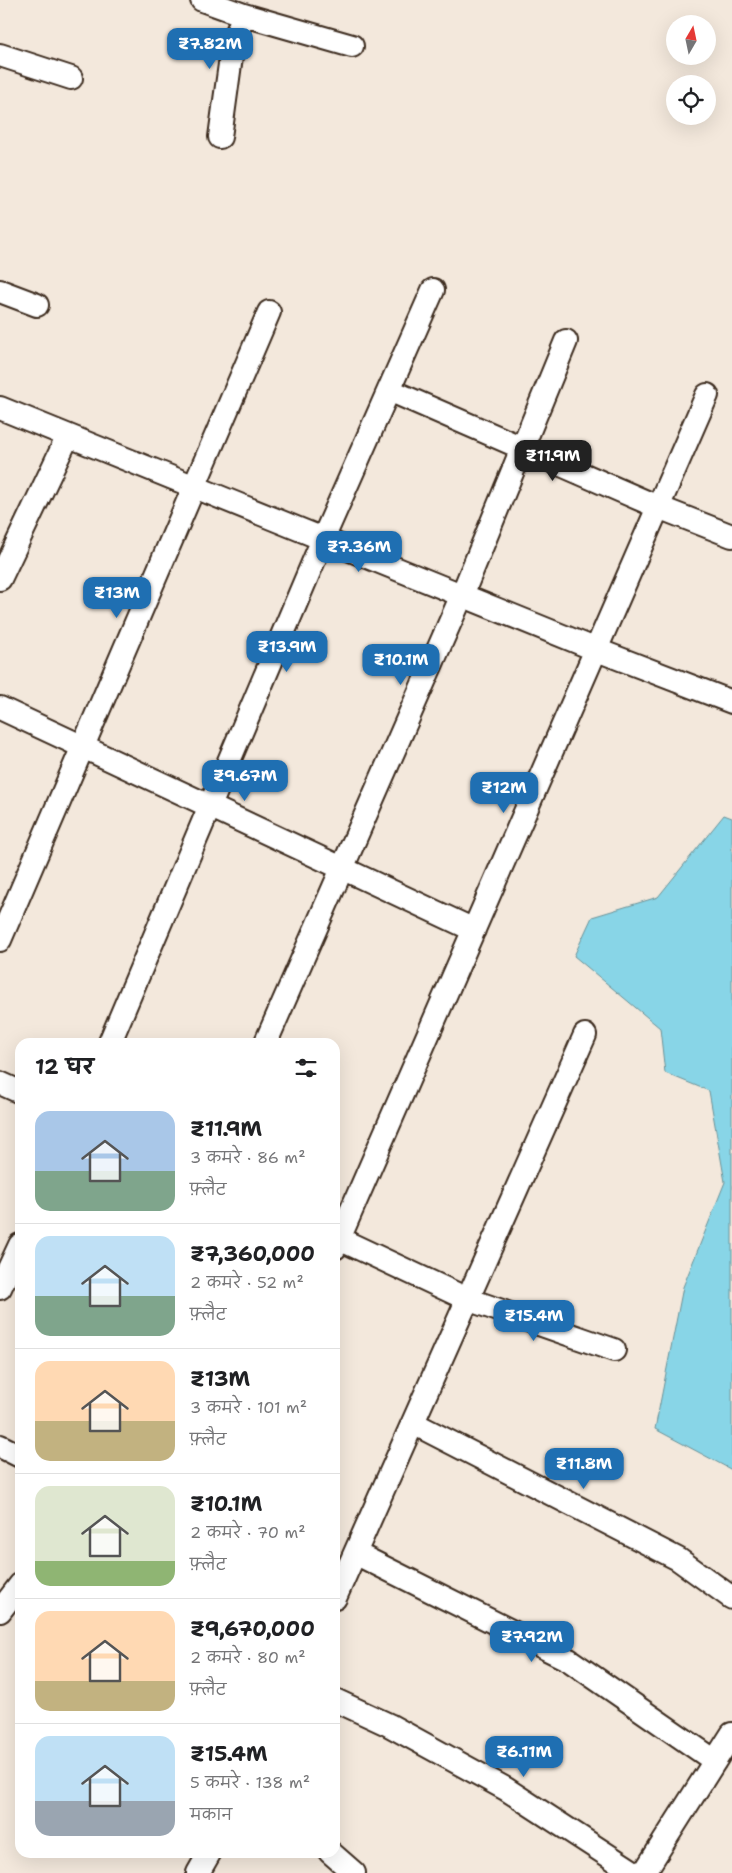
<!DOCTYPE html>
<html lang="hi">
<head>
<meta charset="utf-8">
<style>
	:root { --surface:#fff; --page:#f2f2f2; --text:#202124; --muted:#757577; --line:#e0e0e0; --accent:#1f6fb2 }
	body { margin:0; font-family:"Shantell Sans","Playpen Sans Deva",sans-serif; background:var(--page); color:var(--text); height:100vh; display:flex; flex-direction:column; font-size:19px; white-space:nowrap }
	* { box-sizing:border-box; margin:0 }
	p { font-size:16px; color:var(--muted) }
	.icon { flex:none; width:28px; height:28px; fill:none; stroke:currentColor; stroke-width:2; stroke-linecap:round; stroke-linejoin:round }
	.map { position:relative; flex:1; overflow:hidden }
	.panel { position:absolute; left:15px; top:1038px; width:325px; height:820px; display:flex; flex-direction:column; background:var(--surface); border-radius:15px; box-shadow:0 5px 20px #0002 }
	.panel>* { flex:none }
	.needle { width:32px; rotate:9deg }
	.tools { position:absolute; left:666px; top:15px; display:grid; gap:10px }
	.tools a { display:grid; place-items:center; width:50px; height:50px; border-radius:50%; background:var(--surface); box-shadow:0 5px 20px #0002; font-size:25px }
	.price { position:absolute; translate:-50% -42px; padding:0 11px; border-radius:10px; background:var(--accent); color:#fff; font-size:16px; line-height:32px; filter:drop-shadow(0 1px 2px #0008) }
	.price::after { content:''; position:absolute; left:50%; top:30px; width:15px; height:11px; margin-left:-8px; background:inherit; clip-path:polygon(0 0,100% 0,50% 100%) }
	.price.on { background:#222; color:#fff }
	ul { padding:0; list-style:none }
	li { display:flex; align-items:center; gap:15px; height:125px; padding:0 20px }
	li+li { border-top:1px solid var(--line) }
	li span { display:grid; place-items:center; flex:none; width:140px; height:100px; border-radius:15px; color:#555 }
	li>.icon { margin-inline-start:auto }
	span .icon { width:60px; height:60px; fill:#fffc; stroke-width:1 }
	li b { font-size:21px }
	h2 { display:flex; justify-content:space-between; align-items:center; height:60px; padding:0 20px; font-size:21px }
	.map>svg:first-child { display:block }
	.water { fill:#88d5e7; stroke:#699197 }
	.lines { fill:none; stroke-linecap:round; stroke-linejoin:round }
	.street-casing { stroke:#3b2a1e; stroke-width:26 }
	.street { stroke:#fff; stroke-width:22 }
</style>
</head>
<body>
<div class="map">
<svg width="732" height="1873" viewBox="0 0 732 1873">
	<rect width="100%" height="100%" fill="#f3e8dc"/>
	<filter id="ink" filterUnits="userSpaceOnUse"><feTurbulence type="fractalNoise" baseFrequency=".02" numOctaves="2"/><feDisplacementMap in="SourceGraphic" scale="10" xChannelSelector="R" yChannelSelector="G"/><feConvolveMatrix kernelMatrix="1 2 1 2 8 2 1 2 1" color-interpolation-filters="sRGB"/></filter>
	<g filter="url(#ink)">
		<path class="water" d="M724 815 732 818V1470L655 1429 683 1287 725 1182 709 1091 665 1073 660 1028 574 956 592 917 658 897Z"/>
		<g class="lines">
			<defs>
				<path id="street" d="M202 0 244 15 352 46
					M0 55 71 78
					M220 137 233 42 244 15
					M0 291 37 305
					M389 390 658 507 732 536
					M0 408 597 650 732 702
					M0 579 68 436
					M0 708 474 930
					M0 940 269 312
					M110 1042 323 539 433 290
					M266 1042 462 595 566 341
					M0 1083 20 1092
					M335 1237 467 1299 614 1350
					M335 1248 707 395
					M0 1288 20 1245
					M413 1423 678 1559 732 1598
					M0 1446 20 1456
					M355 1553 569 1660 715 1761
					M335 1598 585 1035
					M0 1611 20 1585
					M335 1700 389 1725 506 1789 635 1873
					M330 1852 354 1873
					M198 1873 210 1852
					M644 1873 732 1734"/>
			</defs>
			<use href="#street" class="street-casing"/>
			<use href="#street" class="street"/>
		</g>
	</g>
</svg>
<div class="tools">
<a><svg class="needle" viewBox="-14 -14 28 28"><path d="M0-13l5 13h-10z" fill="#e53935"/><path d="M0 13l5-13h-10z" fill="#757577"/></svg></a>
<a><svg class="icon" aria-label="locate" viewBox="0 0 24 24"><circle cx="12" cy="12" r="6"/><path d="M12 2v4M12 18v4M2 12h4M18 12h4"/></svg></a>
</div>
<b class="price" style="left:210px;top:70px">₹7.82M</b>
<b class="price on" style="left:553px;top:482px">₹11.9M</b>
<b class="price" style="left:359px;top:573px">₹7.36M</b>
<b class="price" style="left:117px;top:619px">₹13M</b>
<b class="price" style="left:287px;top:673px">₹13.9M</b>
<b class="price" style="left:401px;top:686px">₹10.1M</b>
<b class="price" style="left:245px;top:802px">₹9.67M</b>
<b class="price" style="left:504px;top:814px">₹12M</b>
<b class="price" style="left:534px;top:1342px">₹15.4M</b>
<b class="price" style="left:584px;top:1490px">₹11.8M</b>
<b class="price" style="left:532px;top:1663px">₹7.92M</b>
<b class="price" style="left:524px;top:1778px">₹6.11M</b>
<section class="panel">
<h2>12 घर<svg class="icon" aria-label="filters" viewBox="0 0 24 24"><path d="M4 7h16M4 17h16"/><circle cx="9" cy="7" r="2"/><circle cx="15" cy="17" r="2"/></svg></h2>
<ul>
<li><span style="background:linear-gradient(#a9c7e8 60%,#7fa58c 0)"><svg class="icon" aria-label="home" viewBox="0 0 24 24"><path d="M3 11l9-7 9 7M6 9v11h12V9"/></svg></span><div><b>₹11.9M</b><p>3 कमरे · 86 m²</p><p>फ़्लैट</p></div></li>
<li><span style="background:linear-gradient(#bfe0f5 60%,#7fa58c 0)"><svg class="icon" aria-label="home" viewBox="0 0 24 24"><path d="M3 11l9-7 9 7M6 9v11h12V9"/></svg></span><div><b>₹7,360,000</b><p>2 कमरे · 52 m²</p><p>फ़्लैट</p></div></li>
<li><span style="background:linear-gradient(#ffd9b3 60%,#c2b280 0)"><svg class="icon" aria-label="home" viewBox="0 0 24 24"><path d="M3 11l9-7 9 7M6 9v11h12V9"/></svg></span><div><b>₹13M</b><p>3 कमरे · 101 m²</p><p>फ़्लैट</p></div></li>
<li><span style="background:linear-gradient(#dfe7d0 75%,#8fb573 0)"><svg class="icon" aria-label="home" viewBox="0 0 24 24"><path d="M3 11l9-7 9 7M6 9v11h12V9"/></svg></span><div><b>₹10.1M</b><p>2 कमरे · 70 m²</p><p>फ़्लैट</p></div></li>
<li><span style="background:linear-gradient(#ffd9b3 70%,#c2b280 0)"><svg class="icon" aria-label="home" viewBox="0 0 24 24"><path d="M3 11l9-7 9 7M6 9v11h12V9"/></svg></span><div><b>₹9,670,000</b><p>2 कमरे · 80 m²</p><p>फ़्लैट</p></div></li>
<li><span style="background:linear-gradient(#bfe0f5 65%,#9aa5b1 0)"><svg class="icon" aria-label="home" viewBox="0 0 24 24"><path d="M3 11l9-7 9 7M6 9v11h12V9"/></svg></span><div><b>₹15.4M</b><p>5 कमरे · 138 m²</p><p>मकान</p></div></li>
</ul>
</section>
</div>
</body>
</html>
